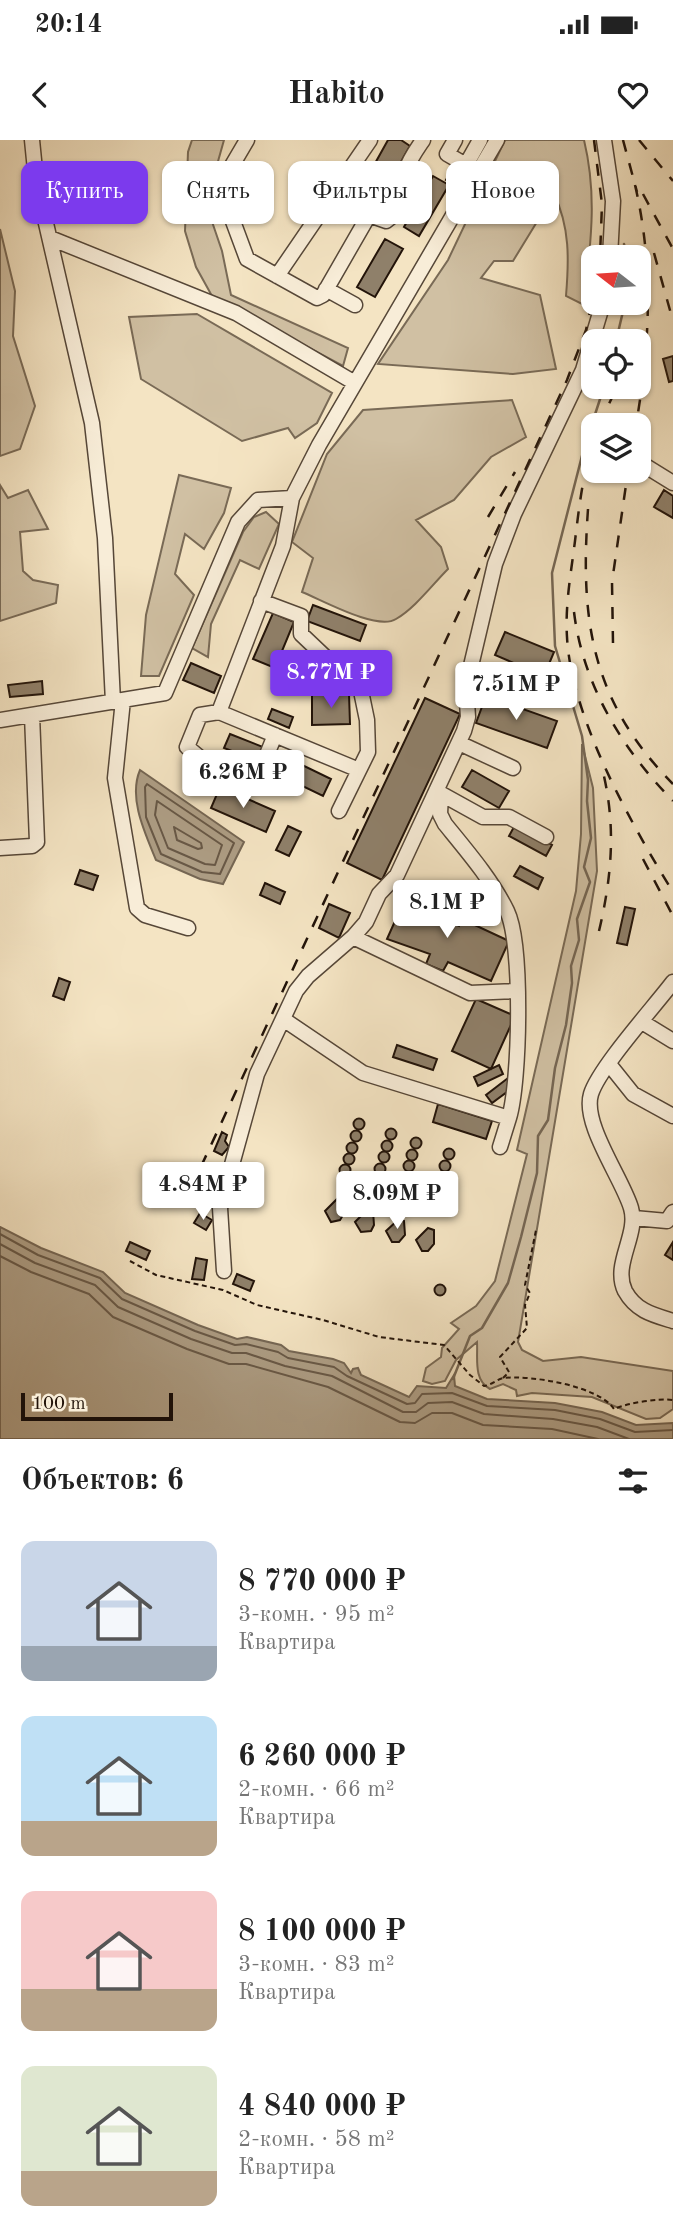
<!DOCTYPE html>
<html lang="ru">
<head>
<meta charset="utf-8">
<style>
	:root { --surface:#fff; --page:#f6f6f6; --text:#222; --muted:#767676; --accent:#7c3aed }
	body { margin:0; font-family:"Old Standard TT",serif; background:var(--page); color:var(--text); height:100vh; display:flex; flex-direction:column; font-size:26px; white-space:nowrap }
	* { box-sizing:border-box; margin:0 }
	p { font-size:23px; color:var(--muted) }
	.icon { flex:none; width:38px; height:38px; fill:none; stroke:currentColor; stroke-width:2; stroke-linecap:round; stroke-linejoin:round }
	.map { position:relative; height:1299px; overflow:hidden }
	.drawer { display:flex; flex-direction:column; background:var(--surface); flex:1 }
	.drawer>* { flex:none }
	.hud { position:absolute; left:21px; top:21px; width:632px; height:63px; display:flex; gap:14px }
	.needle { width:46px; rotate:287deg }
	.fabs { position:absolute; left:581px; top:105px; display:grid; gap:14px }
	.fabs a { display:grid; place-items:center; width:70px; height:70px; border-radius:14px; background:var(--surface); box-shadow:0 2px 5px #0004; font-size:35px }
	.scale { position:absolute; left:21px; bottom:18px; width:152px; box-sizing:border-box; padding-left:7px; border:4px solid #221309; border-top:0; font-size:19px; line-height:24px; white-space:nowrap; color:#221309; -webkit-text-stroke:5px #f8edd8; paint-order:stroke }
	.price { position:absolute; translate:-50% -60px; padding:0 16px; border-radius:7px; background:#fff; color:#222; font-size:23px; line-height:46px; filter:drop-shadow(0 2px 4px #0008) }
	.price::after { content:''; position:absolute; left:50%; top:42px; width:21px; height:16px; margin-left:-10px; background:inherit; clip-path:polygon(0 0,100% 0,50% 100%) }
	.price.selected { background:var(--accent); color:#fff }
	ul { padding:0; list-style:none }
	li { display:flex; align-items:center; gap:21px; height:175px; padding:0 21px }
	li span { display:grid; place-items:center; flex:none; width:196px; height:140px; border-radius:14px; color:#555 }
	li>.icon { margin-inline-start:auto }
	span .icon { width:84px; height:84px; fill:#fffc; stroke-width:1 }
	li b { font-size:30px }
	h2 { display:flex; justify-content:space-between; align-items:center; height:84px; padding:0 21px; font-size:30px }
	.pill { padding:0 24px; border-radius:14px; background:var(--surface); box-shadow:0 2px 5px #0004; font-size:24px; line-height:63px }
	.pill.selected { background:var(--accent); color:#fff }
	.status { display:flex; justify-content:space-between; align-items:center; height:49px; padding:0 35px; background:var(--surface); direction:ltr }
	.status svg { height:19px; fill:currentColor }
	header { display:flex; justify-content:space-between; align-items:center; height:91px; padding:0 21px; background:var(--surface); font-size:32px; font-weight:700 }
	.map>svg:first-child { display:block }
	.green { fill:#d0c0a3; stroke:#796a56; stroke-width:2 }
	.water { fill:#ad9d84; stroke:#756653; stroke-width:2 }
	.lines { fill:none; stroke-linecap:round; stroke-linejoin:round }
	.shore { stroke:#685846; stroke-width:2 }
	.stream { stroke:#756653; stroke-width:2.5 }
	.building { fill:#8f806a; stroke:#221309; stroke-width:2 }
	.minor-casing { stroke:#564738; stroke-width:17 }
	.path { stroke:#221309; stroke-width:2; stroke-dasharray:5 3.5; stroke-linecap:butt }
	.minor { stroke:#f8edd8; stroke-width:14 }
	.rail { stroke:#221309; stroke-width:2.5; stroke-dasharray:12 12; stroke-linecap:butt }
</style>
</head>
<body>
<div class="status"><b>20:14</b><svg viewBox="0 0 49 12"><path d="M0 12V9h3v3zM5 12V6h3v6zM10 12V3h3v9zM15 12V0h3v12zM26 1h20v11H26zM47 4h2v5h-2z"/></svg></div>
<header><svg class="icon" aria-label="back" viewBox="0 0 24 24"><path d="M15 5l-7 7 7 7"/></svg>Habito<svg class="icon" aria-label="heart" viewBox="0 0 24 24"><path d="M12 20l-8-8c-3-5 5-10 8-4 3-6 11-1 8 4z"/></svg></header>
<div class="map">
<svg width="673" height="1299" viewBox="0 0 673 1299">
	<rect width="100%" height="100%" fill="#f4e4c3"/>
	<filter id="stains"><feTurbulence type="fractalNoise" baseFrequency=".00286" numOctaves="4"/><feColorMatrix values="0 0 0 0 .2 0 0 0 0 .09 0 0 0 0 .02 0 0 0 .5 -.17"/></filter>
	<radialGradient id="worn" r=".72"><stop offset=".6" stop-color="#630" stop-opacity="0"/><stop offset="1" stop-color="#630" stop-opacity=".3"/></radialGradient>
	<path class="green" d="M192 0H224L206 64 222 111 231 155 348 208 343 226 212 156 196 127 185 91 188 12Z
		M505 0H584C598 58 590 107 584 165L566 156C569 120 570 87 554 54L513 121H494L481 138 540 155 556 229 513 234 378 224 448 120Z
		M0 89 15 151 13 196 35 266 20 309 0 316Z
		M197 174 332 253 317 283 295 298 288 288 242 301 141 239 129 177Z
		M512 260 526 297 491 317 454 360 416 380 441 407 448 429C432 445 415 468 396 479 377 491 322 460 302 452L313 418 292 402 327 314 363 270Z
		M179 335 231 348 224 373 204 409 185 394 175 434 194 455 159 536H141L146 475Z
		M0 345 8 358 28 350 48 389 20 392 23 431 33 440 58 445 56 463 0 481Z
		M266 372 279 384 259 429 240 420 211 484 208 517 192 508 243 392 254 377Z
		M582 604 593 648 597 731 518 1202 522 1210 543 1221 581 1217 673 1231V1269L660 1278 646 1279 592 1257 532 1253 517 1256 516 1250 503 1244 490 1249C473 1240 478 1218 477 1202L456 1220 445 1241 432 1244 423 1241 426 1228 441 1217 442 1208 459 1189 451 1183 476 1166 495 1141 527 1014 517 1010 576 751 581 694Z"/>
	<path class="water" d="M140 630 244 702 223 744 200 739 156 720C145 693 128 658 140 630Z
		M0 1087 41 1108 103 1132 125 1153 198 1185 237 1199 247 1197 281 1205 289 1211 333 1219 344 1223 351 1233 353 1229 358 1228 361 1235 409 1257 417 1246 446 1248 454 1235 455 1246 487 1259 555 1263 602 1272 636 1285 673 1283V1299H0Z"/>
	<g class="lines">
		<path class="shore" d="M147 644 234 703 220 734 202 732 161 714 146 677 145 647Z
			M157 661 222 705 215 725 205 724 168 708 155 675Z
			M174 687 201 703 202 708 198 709 177 700Z
			M0 1094 38 1115 100 1138 122 1159 195 1191 235 1205 246 1204 278 1212 288 1218 334 1227 347 1236 407 1264 415 1263 422 1254 452 1253 487 1266 555 1270 600 1279 635 1292 673 1290
			M0 1104 35 1123 95 1145 118 1167 191 1199 232 1213H246L285 1226 332 1236 403 1272H416L428 1263 452 1262 484 1274 553 1279 597 1287 629 1299
			M0 1116 31 1132 89 1154 113 1177 187 1209 229 1224H246L328 1247 400 1282 415 1283 432 1273H452L483 1285 552 1289 598 1299"/>
		<path class="stream" d="M624 104 627 117
			M616 201 625 163
			M453 1239 470 1196 482 1188 508 1143 521 1097 537 1033 538 996 548 980 555 928 566 885 572 843 571 826 579 800 577 779 590 742 584 727 591 698 587 661 588 640 582 596 555 506 552 433 584 308 604 247"/>
	</g>
	<path class="building" d="M388 0H401L410 6 392 38 373 27Z
		M457 22 463 25 453 44 446 40Z
		M370 34 398 50 385 72 358 56Z
		M433 36 449 45 419 96 404 87Z
		M385 99 403 109 375 157 357 147Z
		M673 216V241L669 242 663 219Z
		M664 350 673 356V378L654 367Z
		M313 465 366 485 360 501 307 481Z
		M273 473 294 482 275 528 253 519Z
		M505 492 554 512 544 536 495 515Z
		M191 523 221 536 214 553 183 540Z
		M42 541 43 554 10 557 8 545Z
		M349 554 350 584 312 585V555Z
		M486 556 557 581 547 608 476 583Z
		M425 558 460 574 382 740 347 723Z
		M272 569 293 577 289 588 268 579Z
		M230 594 268 609 263 623 224 608Z
		M296 622 331 639 323 656 288 639Z
		M472 630 509 651 499 668 462 647Z
		M220 647 275 671 266 692 211 668Z
		M515 685 552 705 546 716 509 696Z
		M288 686 301 692 289 716 276 710Z
		M520 726 543 738 538 749 514 736Z
		M80 730 98 736 93 750 75 744Z
		M265 743 285 752 280 764 260 755Z
		M408 752 428 761 424 770 459 786 462 779 509 801 491 841 448 822 443 831 426 824 430 814 387 799Z
		M329 764 350 773 339 798 319 788Z
		M625 767 635 769 627 805 617 803Z
		M59 838 70 842 64 860 53 856Z
		M476 859 515 876 491 929 452 911Z
		M397 905 437 919 433 930 393 917Z
		M499 925 503 934 478 946 474 937Z
		M508 938 515 946 492 963 486 955Z
		M438 964 492 981 486 999 433 982Z
		M353.5 984a5.5 5.5 0 1 1 11 0a5.5 5.5 0 1 1-11 0Z
		M385.5 994a5.5 5.5 0 1 1 11 0a5.5 5.5 0 1 1-11 0Z
		M350.5 996a5.5 5.5 0 1 1 11 0a5.5 5.5 0 1 1-11 0Z
		M222 992 227 995 225 1001 229 1007 222 1015 214 1011Z
		M410.5 1003a5.5 5.5 0 1 1 11 0a5.5 5.5 0 1 1-11 0Z
		M381.5 1006a5.5 5.5 0 1 1 11 0a5.5 5.5 0 1 1-11 0Z
		M346.5 1008a5.5 5.5 0 1 1 11 0a5.5 5.5 0 1 1-11 0Z
		M443.5 1014a5.5 5.5 0 1 1 11 0a5.5 5.5 0 1 1-11 0Z
		M406.5 1015a5.5 5.5 0 1 1 11 0a5.5 5.5 0 1 1-11 0Z
		M378.5 1017a5.5 5.5 0 1 1 11 0a5.5 5.5 0 1 1-11 0Z
		M343.5 1019a5.5 5.5 0 1 1 11 0a5.5 5.5 0 1 1-11 0Z
		M403.5 1026a5.5 5.5 0 1 1 11 0a5.5 5.5 0 1 1-11 0Z
		M439.5 1026a5.5 5.5 0 1 1 11 0a5.5 5.5 0 1 1-11 0Z
		M374.5 1029a5.5 5.5 0 1 1 11 0a5.5 5.5 0 1 1-11 0Z
		M339.5 1030a5.5 5.5 0 1 1 11 0a5.5 5.5 0 1 1-11 0Z
		M436.5 1037a5.5 5.5 0 1 1 11 0a5.5 5.5 0 1 1-11 0Z
		M399.5 1038a5.5 5.5 0 1 1 11 0a5.5 5.5 0 1 1-11 0Z
		M370.5 1040a5.5 5.5 0 1 1 11 0a5.5 5.5 0 1 1-11 0Z
		M396.5 1049a5.5 5.5 0 1 1 11 0a5.5 5.5 0 1 1-11 0Z
		M432.5 1049a5.5 5.5 0 1 1 11 0a5.5 5.5 0 1 1-11 0Z
		M429.5 1060a5.5 5.5 0 1 1 11 0a5.5 5.5 0 1 1-11 0Z
		M337 1059 343 1061V1075L340 1080 331 1082 325 1071Z
		M368 1069 373 1071 374 1085 371 1091 361 1092 355 1082Z
		M200 1073 212 1080 206 1090 194 1083Z
		M399 1079 404 1081 405 1095 399 1102H392L386 1091Z
		M428 1088 434 1090V1104L428 1111H422L416 1100Z
		M130 1102 150 1111 146 1120 126 1111Z
		M673 1102V1120L665 1115Z
		M196 1118 207 1120 204 1140 192 1139Z
		M237 1134 254 1141 250 1151 233 1144Z
		M434.5 1150a5.5 5.5 0 1 1 11 0a5.5 5.5 0 1 1-11 0Z"/>
	<g class="lines">
		<defs>
			<path id="minor" d="M32 0 36 40 92 283 105 398 113 562
				M247 0 227 34 224 57 247 119 317 158 323 155 369 75 386 81C405 69 400 48 406 30 409 20 417 9 423 0
				M455 0 447 14 466 25 480 0
				M604 0 613 61 610 117
				M50 98 236 173 355 243
				M277 136 370 0
				M326 149 355 165
				M639 322 673 343
				M261 461 301 476V494L361 551 367 580 368 612 339 671
				M469 534 537 558
				M123 560 115 638 137 768 145 775 188 788
				M219 572 283 406 292 358 319 305 497 0
				M0 580 165 553 238 382 258 360 292 358
				M275 595 254 646 222 636 187 607 200 575 219 572 359 630
				M459 603 513 628
				M436 651 483 677H509L546 697
				M0 708 32 706 37 702 32 575
				M353 797 470 853 516 851
				M673 842C654 867 599 928 591 954 582 984 622 1038 631 1068 639 1095 612 1124 625 1151 636 1171 653 1175 673 1181
				M283 879 363 933 509 978C520 942 523 804 507 771 492 740 467 711 445 684L440 674 441 654
				M642 882 673 901
				M609 924 633 954 673 976
				M500 1007 509 978
				M634 1078 667 1081 673 1072
				M224 1131 220 1068 257 934 296 851 308 836 353 797 366 782 379 754 397 735 464 591 468 577 466 547 495 424 514 374 583 230 603 163"/>
		</defs>
		<use href="#minor" class="minor-casing"/>
		<path class="path" d="M130 1121 156 1135 223 1150 257 1165 323 1180 379 1197 444 1205 470 1235 484 1246C492 1245 497 1239 504 1238 531 1235 599 1246 614 1269 628 1263 657 1258 673 1260
			M503 1238 509 1232 500 1217 527 1188 525 1165 530 1153 525 1145 536 1090"/>
		<use href="#minor" class="minor"/>
		<path class="rail" d="M594 0 602 64 600 117
			M623 0 637 52
			M639 0 673 41
			M635 45C654 127 650 203 636 285
			M643 54 673 109
			M654 113 673 181
			M599 285 617 247
			M593 301C583 334 579 367 575 401 571 433 565 465 567 497 571 577 631 684 673 752
			M588 369C580 480 591 561 673 644
			M488 377 515 332
			M574 472C583 545 622 609 673 661
			M613 503 612 442 628 331
			M643 719 673 776
			M599 791C612 736 616 686 603 632
			M191 1048 567 240 586 190 593 157"/>
	</g>
	<rect width="100%" height="100%" filter="url(#stains)"/>
	<rect width="100%" height="100%" fill="url(#worn)"/>
</svg>
<div class="fabs">
<a><svg class="needle" viewBox="-14 -14 28 28"><path d="M0-13l5 13h-10z" fill="#e53935"/><path d="M0 13l5-13h-10z" fill="#767676"/></svg></a>
<a><svg class="icon" aria-label="locate" viewBox="0 0 24 24"><circle cx="12" cy="12" r="6"/><path d="M12 2v4M12 18v4M2 12h4M18 12h4"/></svg></a>
<a><svg class="icon" aria-label="layers" viewBox="0 0 24 24"><path d="M12 4l9 5-9 5-9-5zM3 14l9 5 9-5"/></svg></a>
</div>
<div class="scale">100 m</div>
<b class="price selected" style="left:331px;top:570px">8.77M ₽</b>
<b class="price" style="left:516px;top:582px">7.51M ₽</b>
<b class="price" style="left:243px;top:670px">6.26M ₽</b>
<b class="price" style="left:447px;top:800px">8.1M ₽</b>
<b class="price" style="left:203px;top:1082px">4.84M ₽</b>
<b class="price" style="left:397px;top:1091px">8.09M ₽</b>
<div class="hud">
<a class="pill selected">Купить</a>
<a class="pill">Снять</a>
<a class="pill">Фильтры</a>
<a class="pill">Новое</a>
</div>
</div>
<section class="drawer">
<h2>Объектов: 6<svg class="icon" aria-label="filters" viewBox="0 0 24 24"><path d="M4 7h16M4 17h16"/><circle cx="9" cy="7" r="2"/><circle cx="15" cy="17" r="2"/></svg></h2>
<ul>
<li><span style="background:linear-gradient(#c9d6e8 75%,#9aa5b1 0)"><svg class="icon" aria-label="home" viewBox="0 0 24 24"><path d="M3 11l9-7 9 7M6 9v11h12V9"/></svg></span><div><b>8 770 000 ₽</b><p>3-комн. · 95 m²</p><p>Квартира</p></div></li>
<li><span style="background:linear-gradient(#bfe0f5 75%,#b9a48a 0)"><svg class="icon" aria-label="home" viewBox="0 0 24 24"><path d="M3 11l9-7 9 7M6 9v11h12V9"/></svg></span><div><b>6 260 000 ₽</b><p>2-комн. · 66 m²</p><p>Квартира</p></div></li>
<li><span style="background:linear-gradient(#f6c9c9 70%,#b9a48a 0)"><svg class="icon" aria-label="home" viewBox="0 0 24 24"><path d="M3 11l9-7 9 7M6 9v11h12V9"/></svg></span><div><b>8 100 000 ₽</b><p>3-комн. · 83 m²</p><p>Квартира</p></div></li>
<li><span style="background:linear-gradient(#dfe7d0 75%,#b9a48a 0)"><svg class="icon" aria-label="home" viewBox="0 0 24 24"><path d="M3 11l9-7 9 7M6 9v11h12V9"/></svg></span><div><b>4 840 000 ₽</b><p>2-комн. · 58 m²</p><p>Квартира</p></div></li>
</ul>
</section>
</body>
</html>
